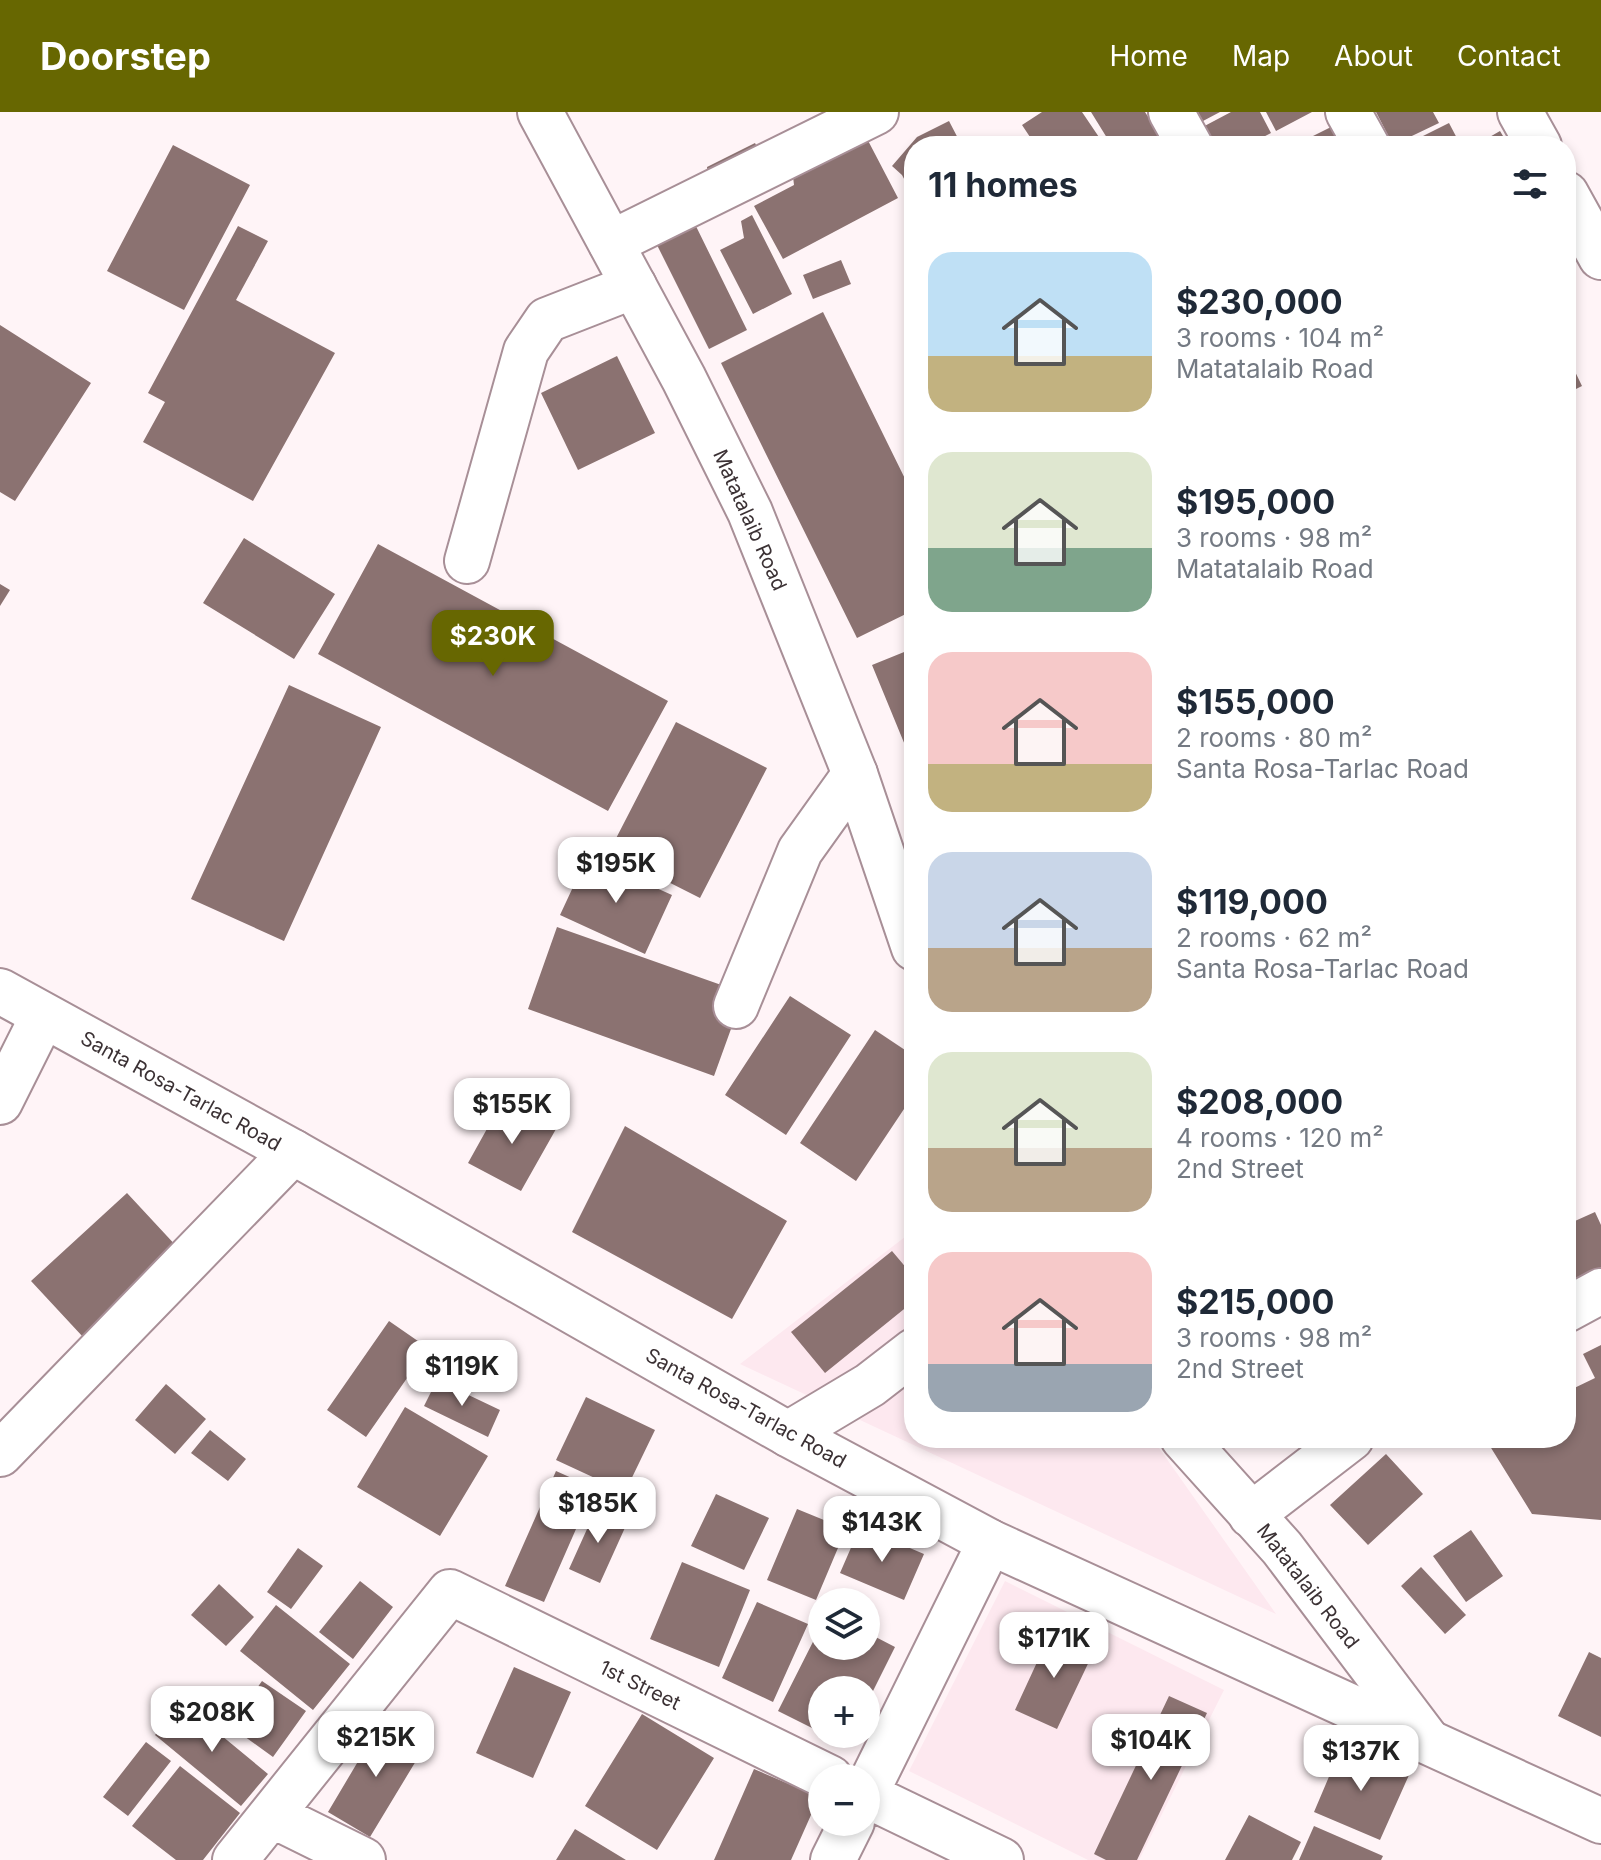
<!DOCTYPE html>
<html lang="en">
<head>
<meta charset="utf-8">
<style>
	:root { --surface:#fff; --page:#f2f2f3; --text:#1f2937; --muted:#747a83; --accent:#676701 }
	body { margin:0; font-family:Inter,sans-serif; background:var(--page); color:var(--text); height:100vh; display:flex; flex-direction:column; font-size:30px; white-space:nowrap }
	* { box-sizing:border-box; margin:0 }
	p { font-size:26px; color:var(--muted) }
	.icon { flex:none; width:44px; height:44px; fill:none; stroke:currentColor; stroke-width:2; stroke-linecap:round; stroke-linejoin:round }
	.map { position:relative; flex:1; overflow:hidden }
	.details { position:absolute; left:904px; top:24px; width:672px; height:1312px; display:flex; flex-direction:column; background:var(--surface); border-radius:32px; box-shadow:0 4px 12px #0003 }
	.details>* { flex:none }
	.fabs { position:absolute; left:808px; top:1476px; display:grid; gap:16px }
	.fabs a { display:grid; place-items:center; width:72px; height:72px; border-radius:50%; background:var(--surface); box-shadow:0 4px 12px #0003; font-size:40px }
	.price { position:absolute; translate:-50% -68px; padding:0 18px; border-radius:16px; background:#fff; color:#222; font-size:26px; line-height:52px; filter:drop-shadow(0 2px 4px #0008) }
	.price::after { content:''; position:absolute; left:50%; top:48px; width:24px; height:18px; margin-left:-12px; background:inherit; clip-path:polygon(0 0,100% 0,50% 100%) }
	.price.current { background:var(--accent); color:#fff }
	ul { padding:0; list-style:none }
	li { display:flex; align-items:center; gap:24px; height:200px; padding:0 24px }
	li span { display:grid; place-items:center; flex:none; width:224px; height:160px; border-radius:24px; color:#555 }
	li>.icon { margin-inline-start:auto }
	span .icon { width:96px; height:96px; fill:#fffc; stroke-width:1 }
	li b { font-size:34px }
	h2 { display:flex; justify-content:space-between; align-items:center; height:96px; padding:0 24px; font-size:34px }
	header { display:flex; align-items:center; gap:48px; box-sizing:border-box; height:112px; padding:0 40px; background:var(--accent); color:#fff }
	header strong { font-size:38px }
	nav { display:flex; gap:44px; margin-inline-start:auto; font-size:28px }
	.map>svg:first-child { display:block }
	.built { fill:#fde8ef }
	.building { fill:#8b7271 }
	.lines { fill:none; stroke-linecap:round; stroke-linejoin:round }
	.minor-casing { stroke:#a88f97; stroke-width:48 }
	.major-casing { stroke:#a88f97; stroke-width:48 }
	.highway-casing { stroke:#a88f97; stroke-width:48 }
	.minor { stroke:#fff; stroke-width:44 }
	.major { stroke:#fff; stroke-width:44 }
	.highway { stroke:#fff; stroke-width:44 }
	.labels { text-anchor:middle; stroke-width:8; stroke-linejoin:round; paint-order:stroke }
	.street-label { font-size:20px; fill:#3b3134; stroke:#fff }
</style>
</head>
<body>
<header>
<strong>Doorstep</strong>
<nav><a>Home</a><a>Map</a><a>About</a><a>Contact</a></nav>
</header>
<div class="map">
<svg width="1601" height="1748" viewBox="0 0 1601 1748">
	<rect width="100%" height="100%" fill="#fff4f7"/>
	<path class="built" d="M914 1118V1326H1152L1276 1502 740 1252Z
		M1005 1469 1224 1578 1139 1748H1088L909 1659Z"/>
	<path class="building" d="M1042 0H1082L1105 34H1036L1022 13Z
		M1091 0H1145L1167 34H1112Z
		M1198 0H1220L1203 9Z
		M1231 0H1260L1271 21 1246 34H1205L1197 18Z
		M1266 0H1312L1276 19Z
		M1376 0H1433L1439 11 1393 33Z
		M949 9 962 34H914V86L902 63 892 54 917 25Z
		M1449 11 1460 32 1403 34Z
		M1331 15 1341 34H1293Z
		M863 19 898 86 783 147 754 94 794 73 792 56Z
		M1500 19 1509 34H1474Z
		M755 31 764 49 709 78 707 55Z
		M173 33 250 73 184 198 107 159Z
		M690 102 747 218 709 237 651 121Z
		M752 103 792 182 753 202 720 138 744 126 741 109Z
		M238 114 268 129 236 188 335 241 253 389 143 330 165 290 148 281Z
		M841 148 851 172 813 187 803 163Z
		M823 200 914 385V498L857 526 721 251Z
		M0 213 91 271 15 389 0 380Z
		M1566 241 1582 274 1566 282Z
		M617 244 655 321 578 358 541 281Z
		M244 426 335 482 294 547 203 491Z
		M378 432 668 589 608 699 318 542Z
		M0 472 10 478 0 494Z
		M914 536V655L872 553Z
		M289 573 381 615 284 829 191 787Z
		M676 610 767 656 700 786 609 740Z
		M587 745 672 783 645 842 560 803Z
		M557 815 744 881 714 964 528 897Z
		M790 884 851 923 786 1023 725 983Z
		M875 918 914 944V982L856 1069 800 1031Z
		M503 988 556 1017 521 1079 468 1051Z
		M625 1014 787 1109 732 1207 572 1120Z
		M127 1081 179 1137 83 1225 31 1169Z
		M1595 1100 1601 1113V1166L1566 1181V1113Z
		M892 1139 914 1165V1189L825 1261 791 1220Z
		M389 1209 428 1236 366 1325 327 1298Z
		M1601 1233V1408L1532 1402 1488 1331 1495 1326H1566V1280L1595 1266 1583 1242Z
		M437 1268 500 1298 488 1325 424 1294Z
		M166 1272 206 1307 175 1342 135 1308Z
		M586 1285 655 1318 625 1380 556 1348Z
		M405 1295 488 1344 440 1424 357 1375Z
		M210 1318 246 1347 228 1369 191 1341Z
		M1386 1342 1423 1382 1368 1433 1330 1393Z
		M556 1359 594 1376 544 1490 505 1474Z
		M716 1382 769 1406 744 1458 691 1434Z
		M597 1395 628 1409 600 1471 569 1457Z
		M797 1397 846 1417 816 1488 767 1468Z
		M860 1415 924 1442 904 1488 840 1461Z
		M1471 1418 1503 1464 1466 1490 1433 1444Z
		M298 1436 323 1454 291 1497 267 1480Z
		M682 1450 750 1478 719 1555 650 1527Z
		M1421 1455 1466 1503 1445 1522 1401 1474Z
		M360 1469 393 1495 353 1547 319 1520Z
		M219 1472 254 1505 226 1534 191 1503Z
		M757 1490 808 1512 773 1590 722 1566Z
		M276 1493 350 1552 313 1598 240 1539Z
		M822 1512V1534H866V1520L895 1535 866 1593V1578H822V1621L778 1599Z
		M1051 1520 1094 1539 1057 1617 1015 1598Z
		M1589 1540 1601 1546V1625L1558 1604Z
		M514 1555 571 1580 533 1666 476 1641Z
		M262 1569 306 1599 273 1645 230 1614Z
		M1169 1584 1207 1601 1137 1748H1106L1094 1742Z
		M182 1591 268 1662 241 1694 155 1623Z
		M642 1602 714 1646 657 1738 585 1694Z
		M382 1609 425 1634 370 1725 328 1700Z
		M825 1622H851L846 1633Z
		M146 1630 171 1649 128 1704 103 1685Z
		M1342 1634 1409 1663 1380 1728 1314 1700Z
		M180 1654 240 1701 203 1748H176L132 1714Z
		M754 1657 819 1685 791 1748H714Z
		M1249 1703 1301 1730 1292 1748H1225Z
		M1314 1714 1383 1744 1381 1748H1299Z
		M575 1717 626 1748H556Z"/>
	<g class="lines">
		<defs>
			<path id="minor" d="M1171 0 1190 34
				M1348 0 1367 34
				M1520 0 1539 34
				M1566 82 1601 145
				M611 131 876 0
				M467 449 526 239 547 208 634 174
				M736 894 800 739 855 662
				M0 990 43 904
				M1566 1198 1601 1179
				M0 1342 293 1040
				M1251 1403 1351 1326
				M866 1681 990 1430
				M866 1683 1001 1748
				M272 1703 363 1748
				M235 1748 450 1480 830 1666
				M833 1748 852 1710"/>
			<path id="major" d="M540 0 684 267 750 400 855 662 914 836
				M788 1322 870 1273 914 1239
				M1183 1326 1282 1436 1427 1628"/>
			<path id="highway" d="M0 879 293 1040 788 1322 990 1430 1601 1709"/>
		</defs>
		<use href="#minor" class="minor-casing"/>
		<use href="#major" class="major-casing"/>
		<use href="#highway" class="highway-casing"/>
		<use href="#minor" class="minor"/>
		<use href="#major" class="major"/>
		<use href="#highway" class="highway"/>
	</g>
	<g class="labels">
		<g class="street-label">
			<text transform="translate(750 408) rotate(66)" y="7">Matatalaib Road</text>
			<text transform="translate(181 979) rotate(29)" y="7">Santa Rosa-Tarlac Road</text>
			<text transform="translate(746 1296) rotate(29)" y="7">Santa Rosa-Tarlac Road</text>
			<text transform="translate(1308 1474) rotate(52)" y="7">Matatalaib Road</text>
			<text transform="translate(640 1573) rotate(26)" y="7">1st Street</text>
		</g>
	</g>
</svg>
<div class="fabs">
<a><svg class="icon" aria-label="layers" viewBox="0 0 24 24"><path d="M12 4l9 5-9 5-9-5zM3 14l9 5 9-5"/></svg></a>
<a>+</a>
<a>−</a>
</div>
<b class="price current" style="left:493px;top:566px">$230K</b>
<b class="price" style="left:616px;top:793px">$195K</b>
<b class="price" style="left:512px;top:1034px">$155K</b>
<b class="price" style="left:462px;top:1296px">$119K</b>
<b class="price" style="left:598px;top:1433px">$185K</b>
<b class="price" style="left:882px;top:1452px">$143K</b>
<b class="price" style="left:1054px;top:1568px">$171K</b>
<b class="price" style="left:212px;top:1642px">$208K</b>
<b class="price" style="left:376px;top:1667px">$215K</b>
<b class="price" style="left:1151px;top:1670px">$104K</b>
<b class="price" style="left:1361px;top:1681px">$137K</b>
<section class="details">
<h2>11 homes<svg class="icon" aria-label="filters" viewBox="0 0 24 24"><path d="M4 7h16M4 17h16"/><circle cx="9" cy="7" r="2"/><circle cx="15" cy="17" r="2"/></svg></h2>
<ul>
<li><span style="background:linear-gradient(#bfe0f5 65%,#c2b280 0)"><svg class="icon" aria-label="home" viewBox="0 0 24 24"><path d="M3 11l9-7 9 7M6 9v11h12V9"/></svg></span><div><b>$230,000</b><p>3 rooms · 104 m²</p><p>Matatalaib Road</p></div></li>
<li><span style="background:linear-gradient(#dfe7d0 60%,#7fa58c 0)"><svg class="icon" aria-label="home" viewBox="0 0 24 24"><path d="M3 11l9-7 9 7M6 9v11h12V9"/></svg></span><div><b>$195,000</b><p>3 rooms · 98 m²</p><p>Matatalaib Road</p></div></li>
<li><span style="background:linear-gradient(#f6c9c9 70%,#c2b280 0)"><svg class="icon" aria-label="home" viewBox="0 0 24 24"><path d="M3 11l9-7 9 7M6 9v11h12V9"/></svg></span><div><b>$155,000</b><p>2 rooms · 80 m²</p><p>Santa Rosa-Tarlac Road</p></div></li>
<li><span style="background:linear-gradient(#c9d6e8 60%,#b9a48a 0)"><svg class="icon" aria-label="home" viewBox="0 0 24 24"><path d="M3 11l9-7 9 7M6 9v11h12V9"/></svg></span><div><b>$119,000</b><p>2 rooms · 62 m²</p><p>Santa Rosa-Tarlac Road</p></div></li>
<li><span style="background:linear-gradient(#dfe7d0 60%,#b9a48a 0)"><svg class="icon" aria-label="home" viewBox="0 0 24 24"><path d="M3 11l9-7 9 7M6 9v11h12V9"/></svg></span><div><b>$208,000</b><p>4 rooms · 120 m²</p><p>2nd Street</p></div></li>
<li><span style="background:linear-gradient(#f6c9c9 70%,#9aa5b1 0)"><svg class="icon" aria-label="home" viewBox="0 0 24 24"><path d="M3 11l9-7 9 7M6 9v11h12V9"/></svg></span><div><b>$215,000</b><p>3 rooms · 98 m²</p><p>2nd Street</p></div></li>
</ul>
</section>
</div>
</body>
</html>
